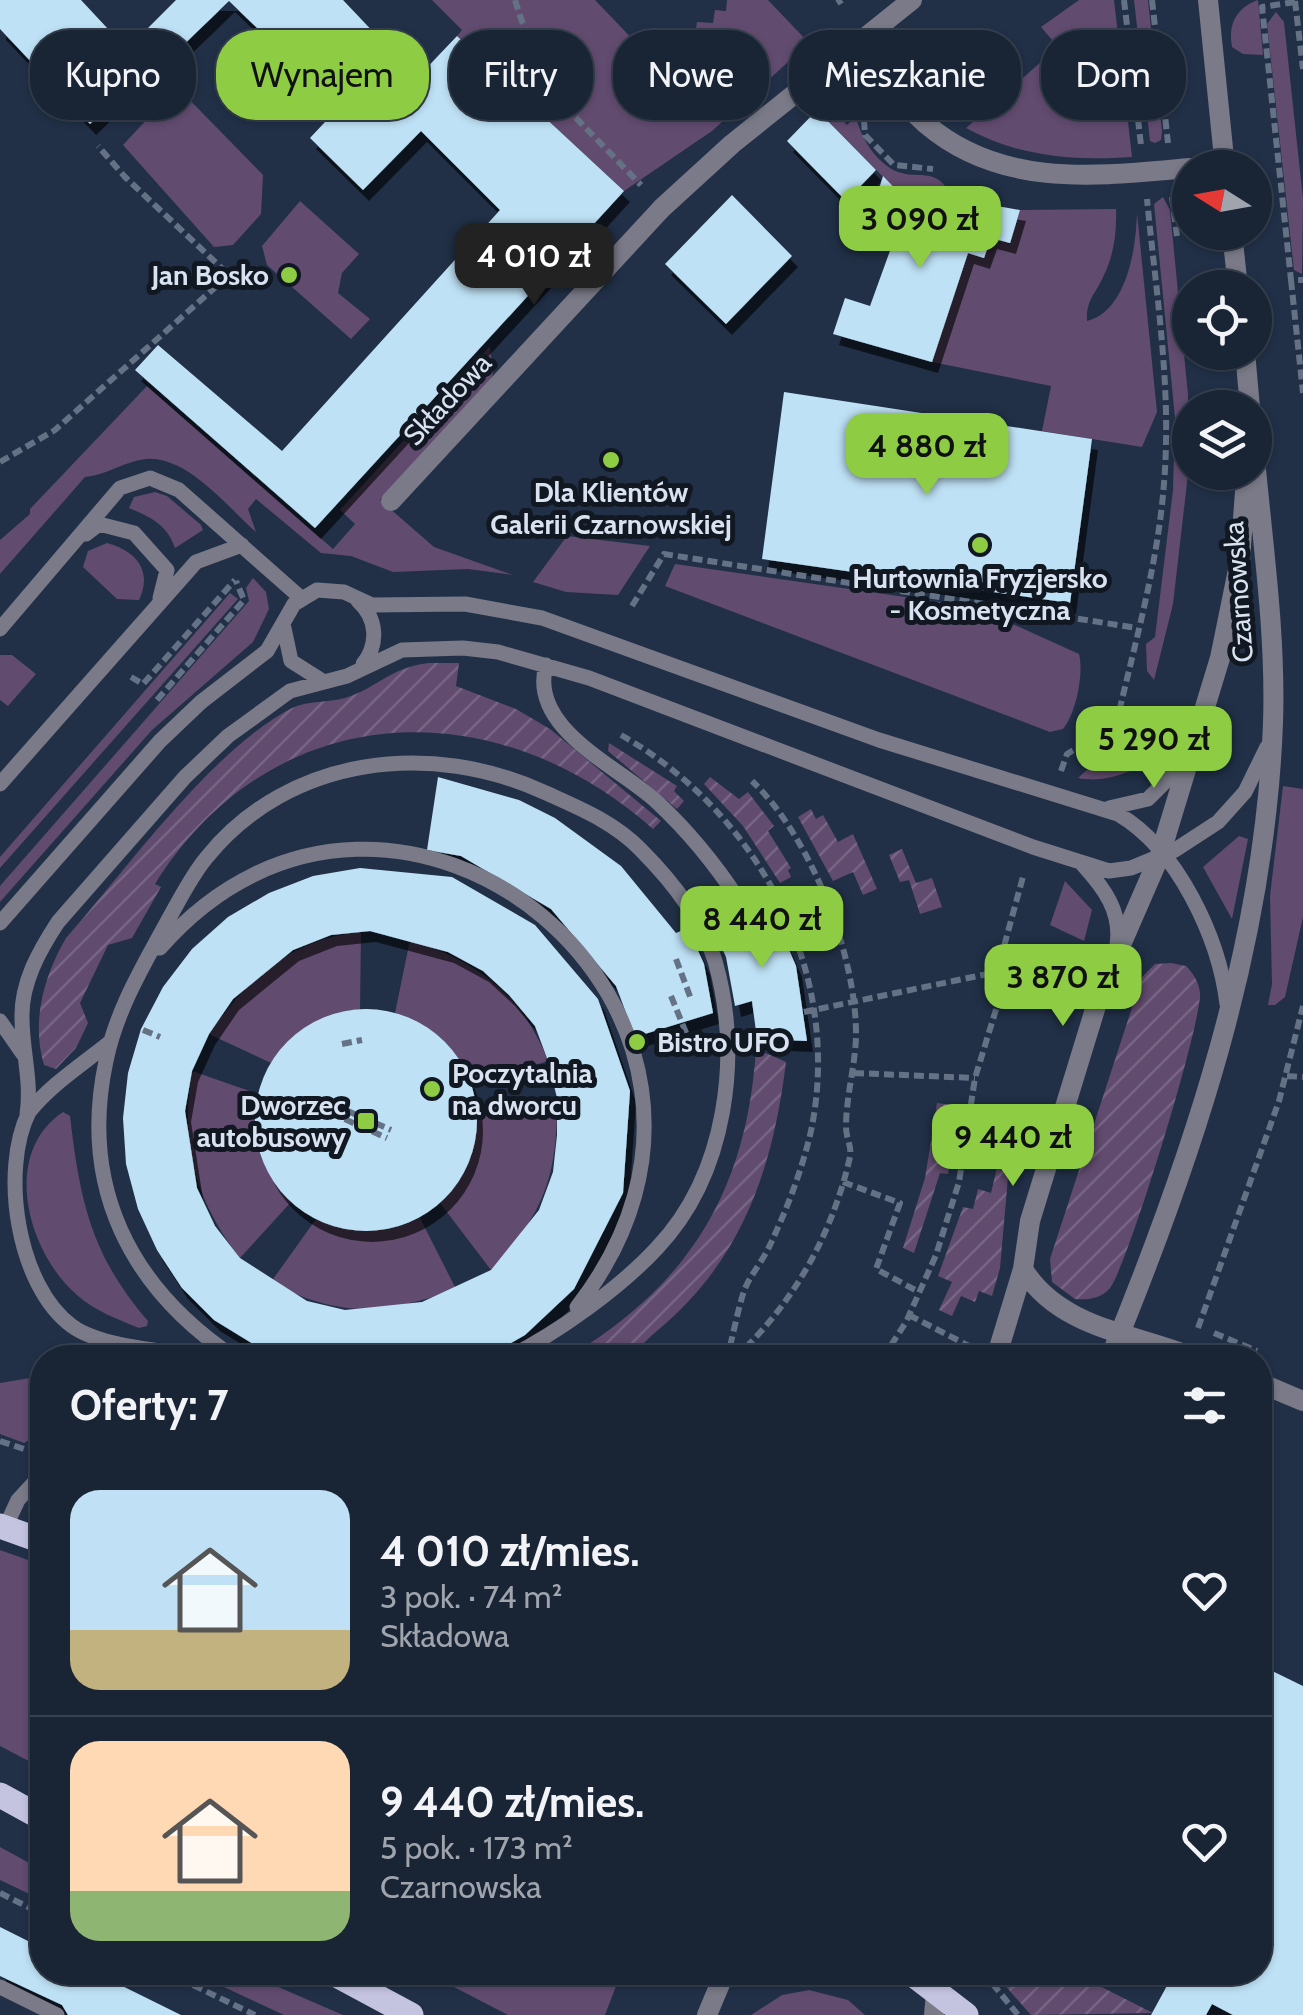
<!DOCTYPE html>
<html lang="pl">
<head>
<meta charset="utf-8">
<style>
	:root { --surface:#192435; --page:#222c3d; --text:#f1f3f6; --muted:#9fa4ad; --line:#374150; --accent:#8ecd43 }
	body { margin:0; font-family:Cabin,sans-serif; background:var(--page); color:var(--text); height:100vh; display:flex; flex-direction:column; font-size:38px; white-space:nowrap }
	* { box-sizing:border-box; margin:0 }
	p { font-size:32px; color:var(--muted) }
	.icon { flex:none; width:55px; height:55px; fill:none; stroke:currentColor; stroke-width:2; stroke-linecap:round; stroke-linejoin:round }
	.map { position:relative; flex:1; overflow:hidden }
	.panel { position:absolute; left:30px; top:1345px; width:1242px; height:640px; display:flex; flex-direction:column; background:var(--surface); border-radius:40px; box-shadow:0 2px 8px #0004,0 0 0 2px var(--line) }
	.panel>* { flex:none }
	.banner { position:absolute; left:30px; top:30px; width:1245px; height:90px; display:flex; gap:20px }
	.needle { width:65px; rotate:281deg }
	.controls { position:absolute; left:1172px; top:150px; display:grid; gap:20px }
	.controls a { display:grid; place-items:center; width:100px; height:100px; border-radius:50%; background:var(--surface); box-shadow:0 2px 8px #0004,0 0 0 2px var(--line); font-size:50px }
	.price { position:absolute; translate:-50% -85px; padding:0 22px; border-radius:20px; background:var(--accent); color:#111; font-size:32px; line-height:65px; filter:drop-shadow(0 2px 5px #0008) }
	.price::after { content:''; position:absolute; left:50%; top:60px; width:30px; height:22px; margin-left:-15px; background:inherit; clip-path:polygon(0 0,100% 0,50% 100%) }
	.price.current { background:#222; color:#fff }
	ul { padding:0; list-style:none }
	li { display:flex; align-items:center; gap:30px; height:250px; padding:0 40px }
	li+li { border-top:2px solid var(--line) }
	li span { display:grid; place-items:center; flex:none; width:280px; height:200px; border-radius:30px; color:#555 }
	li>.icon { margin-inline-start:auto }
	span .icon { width:120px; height:120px; fill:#fffc; stroke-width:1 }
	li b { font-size:42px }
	h2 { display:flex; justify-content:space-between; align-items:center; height:120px; padding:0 40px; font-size:42px }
	.chip { padding:0 35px; border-radius:40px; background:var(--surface); box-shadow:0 2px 8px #0004,0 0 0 2px var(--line); font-size:35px; line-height:90px }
	.chip.current { background:var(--accent); color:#111 }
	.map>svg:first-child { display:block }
	.green { fill:#614b6f }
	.garden { fill:url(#garden-furrows) }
	.building { fill:#bee1f5; fill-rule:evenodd; filter:url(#shadow) }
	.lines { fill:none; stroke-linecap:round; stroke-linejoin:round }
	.path { stroke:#657286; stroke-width:6; stroke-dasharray:10 5; stroke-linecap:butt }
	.service { stroke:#7a7a88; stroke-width:15 }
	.minor { stroke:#7a7a88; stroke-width:20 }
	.primary { stroke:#c4c4e1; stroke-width:25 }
	.poi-dot { fill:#8ecd43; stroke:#111822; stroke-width:4 }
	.labels { text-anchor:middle; stroke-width:10; stroke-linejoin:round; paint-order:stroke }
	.poi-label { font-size:28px; font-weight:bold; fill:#d8e2f1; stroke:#111822; text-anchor:end }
	.street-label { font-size:28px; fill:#d8e2f1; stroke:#111822 }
</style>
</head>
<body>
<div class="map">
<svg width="1303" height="2015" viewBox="0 0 1303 2015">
	<defs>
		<pattern id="garden-furrows" width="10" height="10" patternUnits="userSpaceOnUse" patternTransform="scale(2.5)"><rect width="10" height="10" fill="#614b6f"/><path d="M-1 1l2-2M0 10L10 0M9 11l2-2" fill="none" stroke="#776584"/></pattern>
		<filter id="shadow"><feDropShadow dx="6" dy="11" stdDeviation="0" flood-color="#0009"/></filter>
	</defs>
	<rect width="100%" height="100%" fill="#213047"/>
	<path class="green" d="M432 0H595L665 73 694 42 697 22 713 23 715 10 726 11 727 0H768L809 43 712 131 624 191 457 36 462 30Z
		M1079 0H1114L1132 157C1073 161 1019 157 966 128L1058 47 1041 27Z
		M1134 0H1148L1162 131 1161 140 1155 143 1150 141Z
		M1258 0 1263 55 1243 54 1232 47C1228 24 1236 8 1258 0Z
		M1276 12 1284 22 1303 199 1302 274 1294 270 1267 24Z
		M177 87 263 175 261 214 233 245 214 247 123 145Z
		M842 101 833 110 847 125 856 117C861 138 876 163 898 172 918 179 934 168 948 190L947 197 897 191 817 110Z
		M1163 197 1170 210 1188 395V474L1173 604 1154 680 1147 671 1146 644 1155 637 1173 490 1175 418 1154 204Z
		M300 201 359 254 342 273 338 293 370 319 351 339 267 265 262 246Z
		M1116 209C1117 230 1114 255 1104 275 1096 294 1086 299 1087 321 1127 311 1136 248 1137 213L1157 412 1142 447 1042 431 1051 386 932 362 968 253 984 257 991 238 1009 243 1020 210Z
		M490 346 493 374 489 383 380 500 434 547 513 575 468 569 393 572 351 556 321 553 256 499 248 509 256 532C227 507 188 456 146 459 125 461 107 475 85 477L0 574V540L30 514V509L147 386 333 549 355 524 340 510Z
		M155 492 167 496 201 525 203 530 175 548C167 524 150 517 129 508L134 497Z
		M567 536 650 546 618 595 566 592 533 582Z
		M107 543C136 551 153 570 139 600L117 599 83 567 88 551Z
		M675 564 975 607 1079 654C1084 673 1076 714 1063 729L1050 732 665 586Z
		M253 578 266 592 269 609 253 642 152 730 0 902V886L249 601 246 588Z
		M230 593 238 599 0 868V857Z
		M0 655H12L36 674 8 706 0 700Z
		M1145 748 1162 752C1136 770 1110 784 1078 778L1104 755Z
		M1283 786 1303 789V917L1285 997 1275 1005H1268L1272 984 1270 896Z
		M1239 836 1248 839 1232 919 1203 867Z
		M1065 881 1092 910 1084 941 1050 925Z
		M361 932 360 1009C322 1013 294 1032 271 1063L209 1034C248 978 292 939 361 932Z
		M410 940C476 961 522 994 548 1061L471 1085C459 1048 430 1025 395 1013Z
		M192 1071 258 1094C252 1135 261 1173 291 1202L240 1258C195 1200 180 1143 192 1071Z
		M557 1098C558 1175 544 1214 491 1270L440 1203 472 1156 476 1109Z
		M63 1112 70 1116C80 1201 91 1255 148 1321L147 1326 139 1328C117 1319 95 1311 77 1295 28 1253 0 1154 63 1112Z
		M420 1218 456 1289C385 1315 338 1318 271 1282L316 1219C349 1234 387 1235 420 1218Z
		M42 1376V1433L24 1443 0 1434V1383Z
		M0 1550 42 1565V1768L0 1746Z
		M0 1847 42 1870V1900L0 1880Z
		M194 1973H246L343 2015H284Z
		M427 1973H621L605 2015H508Z
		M809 1990 848 2000 865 2015H751L782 1995Z"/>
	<path class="garden" d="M429 663H459L456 686 516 709 550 729 661 821 653 829C494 688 272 697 155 884L161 887 132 938 108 945 80 1003 88 1023 76 1048 56 1069 44 1065C31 1021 44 976 66 938 128 868 210 751 292 708 309 700 328 703 345 698 378 688 388 668 429 663Z
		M609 743 677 786 674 791 684 801 677 809 608 751Z
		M710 777 739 799 748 792 774 826 768 831 791 868 788 870 791 877 780 883 743 826 704 784Z
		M811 809 816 819 823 815 838 842 853 834 877 889 863 895 853 872 833 881 798 817Z
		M902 849 916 883 932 878 942 907 920 914 909 880 900 882 889 855Z
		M1171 963 1186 966C1193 973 1199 982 1200 993 1202 1023 1128 1265 1110 1288 1101 1299 1088 1300 1075 1299L1052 1282 1050 1259 1142 977 1155 964Z
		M756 1049 786 1062C773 1168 743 1259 658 1330 648 1338 634 1355 622 1358 606 1361 584 1358 568 1357 690 1285 747 1189 756 1049Z
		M937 1103 959 1106 948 1174 940 1173 914 1253 903 1248 925 1178Z
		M998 1163 1009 1166 1000 1268 992 1296 979 1291 975 1302 961 1296 952 1316 939 1310 952 1282 938 1276 963 1207 973 1209 978 1189 991 1193Z
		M994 1973H1074L1153 2013 1031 2015Z"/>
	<path class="building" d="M0 0H81L123 45 137 33 155 62 90 124 0 29Z
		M176 0H343L417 78 457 36 624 191 315 528 135 370 158 345 282 451 500 210 421 131 363 190 310 138 339 107 229 1 173 55 147 29Z
		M817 110 876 170 846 201 787 141Z
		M883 176 937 232 947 197 1020 210 1010 243 991 238 984 258 968 253 932 362 833 334 845 298 870 306 891 248 868 224Z
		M732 195 792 256 726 324 665 264Z
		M784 392 1092 439 1070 603 762 559Z
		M438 777 519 800 555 818 621 866 676 933 688 928 704 964 713 1013 635 1037 616 986 551 909 461 856 427 850Z
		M360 868 452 877 535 925 598 999 630 1091 623 1193 574 1289 525 1335 485 1358H276L214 1320 182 1288 157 1250 138 1209 126 1164 123 1118 128 1073 141 1029 163 987 192 949 228 917 269 893 313 876ZM370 931 448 952 483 971 509 995 535 1026 548 1061 557 1098V1135L553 1172 539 1210 491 1270 422 1302 345 1310 307 1301 240 1258 215 1226 197 1188 185 1111 192 1071 209 1034 233 999 293 950 331 935Z
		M766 896 796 966 807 1041 757 1039 752 1001 735 1006 726 957 709 919 743 909Z
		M255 1120a111 111 0 1 1 222 0a111 111 0 1 1-222 0Z
		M1260 1665 1303 1686V2015H1233L1212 2004 1206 2015H1151L1169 1982 1151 1972H1260Z
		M0 1927 42 1948V1972H94L181 2015H68L62 2005 0 1976Z"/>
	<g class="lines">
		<path class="path" d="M515 0 535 62 549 90 641 185
			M1124 0 1141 145
			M1152 0 1168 143
			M1295 1 1303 69
			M1295 2 1262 7 1291 280H1303
			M837 3 842 0
			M863 105 865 135 894 165 933 169
			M1172 197 1177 236
			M1291 280 1303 393
			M0 462 55 430 229 275 125 177 98 146
			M632 606 664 554 1137 628
			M131 677 143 684 235 580
			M157 700 244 600 236 581
			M1116 725 1164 735
			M621 735C758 813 844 972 811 1131 802 1170 787 1209 770 1245 763 1261 750 1275 744 1291 737 1313 733 1336 727 1358
			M1061 771 1067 754 1116 725C1134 646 1158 565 1164 483 1172 389 1156 293 1147 199
			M676 959 691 999
			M671 996 689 1040
			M804 1012 997 972
			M143 1030 160 1037
			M342 1044 362 1040
			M854 1073 975 1078
			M1287 1076 1303 1077
			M334 1105 391 1130
			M331 1113 387 1138
			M843 1182 900 1203 876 1269 919 1292
			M909 1315 969 1346
			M1198 1328 1279 1101 1303 1006
			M1214 1333 1257 1351
			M735 1358C794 1303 832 1235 850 1157 852 1146 846 1138 846 1127 846 1097 855 1067 856 1037 857 956 811 837 752 781
			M883 1358 906 1322 936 1255 959 1182 975 1078 998 1003 997 972 1024 873
			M0 1441 27 1450
			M0 1893 42 1914
			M166 1972 255 2015
			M983 1972 1018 2015"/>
		<path class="service" d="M86 534 99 524 134 533 167 570 160 598
			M358 601C377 618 379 644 363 664
			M284 628 291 661 321 680
			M0 629 120 488 150 478 179 490 301 598
			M546 665C528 729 620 767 657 802 688 831 715 864 738 899
			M0 784 196 562 242 545
			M1109 808 1148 799 1184 763
			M1083 865C1104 888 1122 912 1117 945
			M0 923 160 741 201 702 267 651 294 604 317 590 344 592 372 605 465 604 542 618 879 740 1118 814C1178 849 1219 938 1227 1004
			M160 948C395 679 806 1013 577 1307
			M0 1021 23 1054
			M110 1042C83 1064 50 1085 29 1112 0 1170 17 1286 72 1326 103 1349 175 1351 213 1358
			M27 1114C32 1081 22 1051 22 1018 21 983 39 951 58 922L185 777 228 736 290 691 347 676 402 650 463 648 498 652 589 678 1033 847 1109 871 1131 868 1175 850 1218 822 1245 792 1267 747
			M235 1358C130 1288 79 1187 106 1061 116 1011 143 966 167 922 179 901 191 876 207 857 290 755 432 740 546 793 579 808 614 822 640 849 671 880 702 919 715 961 742 1056 727 1174 657 1248 620 1288 556 1334 507 1358
			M5 1528 18 1500 42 1474
			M0 1987 57 2015"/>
		<path class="minor" d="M1208 0 1225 168
			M850 47C875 72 899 100 926 124 1002 189 1098 176 1190 168
			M1232 232 1238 288
			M1245 352 1250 408
			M391 501 662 208 732 144 912 0
			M1023 1269C1060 1329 1134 1333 1195 1358
			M996 1358 1023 1269 1030 1221 1100 993 1160 855 1220 658 1240 560 1246 478
			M1110 1358C1193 1156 1265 943 1273 723 1276 635 1263 546 1255 459
			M1260 1383 1303 1401
			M707 2015 725 1972
			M934 2015 938 1972"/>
		<path class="primary" d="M0 1526 42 1541
			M0 1795 42 1818
			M331 1972 411 2015
			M910 1972 966 2015"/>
	</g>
	<g class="poi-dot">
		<circle cx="289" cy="275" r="10"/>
		<circle cx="611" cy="460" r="10"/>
		<circle cx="980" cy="545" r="10"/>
		<circle cx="637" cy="1042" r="10"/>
		<circle cx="432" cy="1089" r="10"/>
		<rect x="356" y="1111" width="20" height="20" rx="5"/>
	</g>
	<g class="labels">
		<g class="poi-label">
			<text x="269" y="285">Jan Bosko</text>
			<text x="611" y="502" text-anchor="middle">Dla Klientów<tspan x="611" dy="32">Galerii Czarnowskiej</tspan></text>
			<text x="980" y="588" text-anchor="middle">Hurtownia Fryzjersko<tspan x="980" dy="32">- Kosmetyczna</tspan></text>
			<text x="657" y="1052" text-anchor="start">Bistro UFO</text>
			<text x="452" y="1083" text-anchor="start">Poczytalnia<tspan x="452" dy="32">na dworcu</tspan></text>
			<text x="346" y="1115">Dworzec<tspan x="346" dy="32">autobusowy</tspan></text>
		</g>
		<g class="street-label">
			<text transform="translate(447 399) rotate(-47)" y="10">Składowa</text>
			<text transform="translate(1238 592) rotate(-94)" y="10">Czarnowska</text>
		</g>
	</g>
</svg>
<div class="controls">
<a><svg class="needle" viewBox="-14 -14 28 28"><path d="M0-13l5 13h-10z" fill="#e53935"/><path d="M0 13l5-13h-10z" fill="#9fa4ad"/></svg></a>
<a><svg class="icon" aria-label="locate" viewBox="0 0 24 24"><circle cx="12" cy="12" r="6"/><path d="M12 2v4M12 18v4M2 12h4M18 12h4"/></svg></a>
<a><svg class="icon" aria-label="layers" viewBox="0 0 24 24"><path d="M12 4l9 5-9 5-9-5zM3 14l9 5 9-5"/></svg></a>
</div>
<b class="price" style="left:920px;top:271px">3 090 zł</b>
<b class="price current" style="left:534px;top:308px">4 010 zł</b>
<b class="price" style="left:927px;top:498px">4 880 zł</b>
<b class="price" style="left:1154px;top:791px">5 290 zł</b>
<b class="price" style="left:762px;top:971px">8 440 zł</b>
<b class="price" style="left:1063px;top:1029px">3 870 zł</b>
<b class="price" style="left:1013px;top:1189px">9 440 zł</b>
<div class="banner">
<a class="chip">Kupno</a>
<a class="chip current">Wynajem</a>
<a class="chip">Filtry</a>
<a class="chip">Nowe</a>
<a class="chip">Mieszkanie</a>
<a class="chip">Dom</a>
</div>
<section class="panel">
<h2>Oferty: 7<svg class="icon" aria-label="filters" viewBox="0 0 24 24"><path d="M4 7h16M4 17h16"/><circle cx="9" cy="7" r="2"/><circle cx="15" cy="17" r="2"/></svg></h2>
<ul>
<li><span style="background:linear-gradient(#bfe0f5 70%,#c2b280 0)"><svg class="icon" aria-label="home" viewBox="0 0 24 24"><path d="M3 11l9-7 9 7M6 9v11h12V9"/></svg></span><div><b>4 010 zł/mies.</b><p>3 pok. · 74 m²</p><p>Składowa</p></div><svg class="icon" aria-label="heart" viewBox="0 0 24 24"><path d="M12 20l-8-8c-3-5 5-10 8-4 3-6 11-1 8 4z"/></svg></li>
<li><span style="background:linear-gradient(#ffd9b3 75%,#8fb573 0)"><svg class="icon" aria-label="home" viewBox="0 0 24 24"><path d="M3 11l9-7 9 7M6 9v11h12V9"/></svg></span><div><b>9 440 zł/mies.</b><p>5 pok. · 173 m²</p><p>Czarnowska</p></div><svg class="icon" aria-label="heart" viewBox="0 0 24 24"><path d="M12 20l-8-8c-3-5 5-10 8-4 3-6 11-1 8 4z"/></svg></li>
</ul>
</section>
</div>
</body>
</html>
